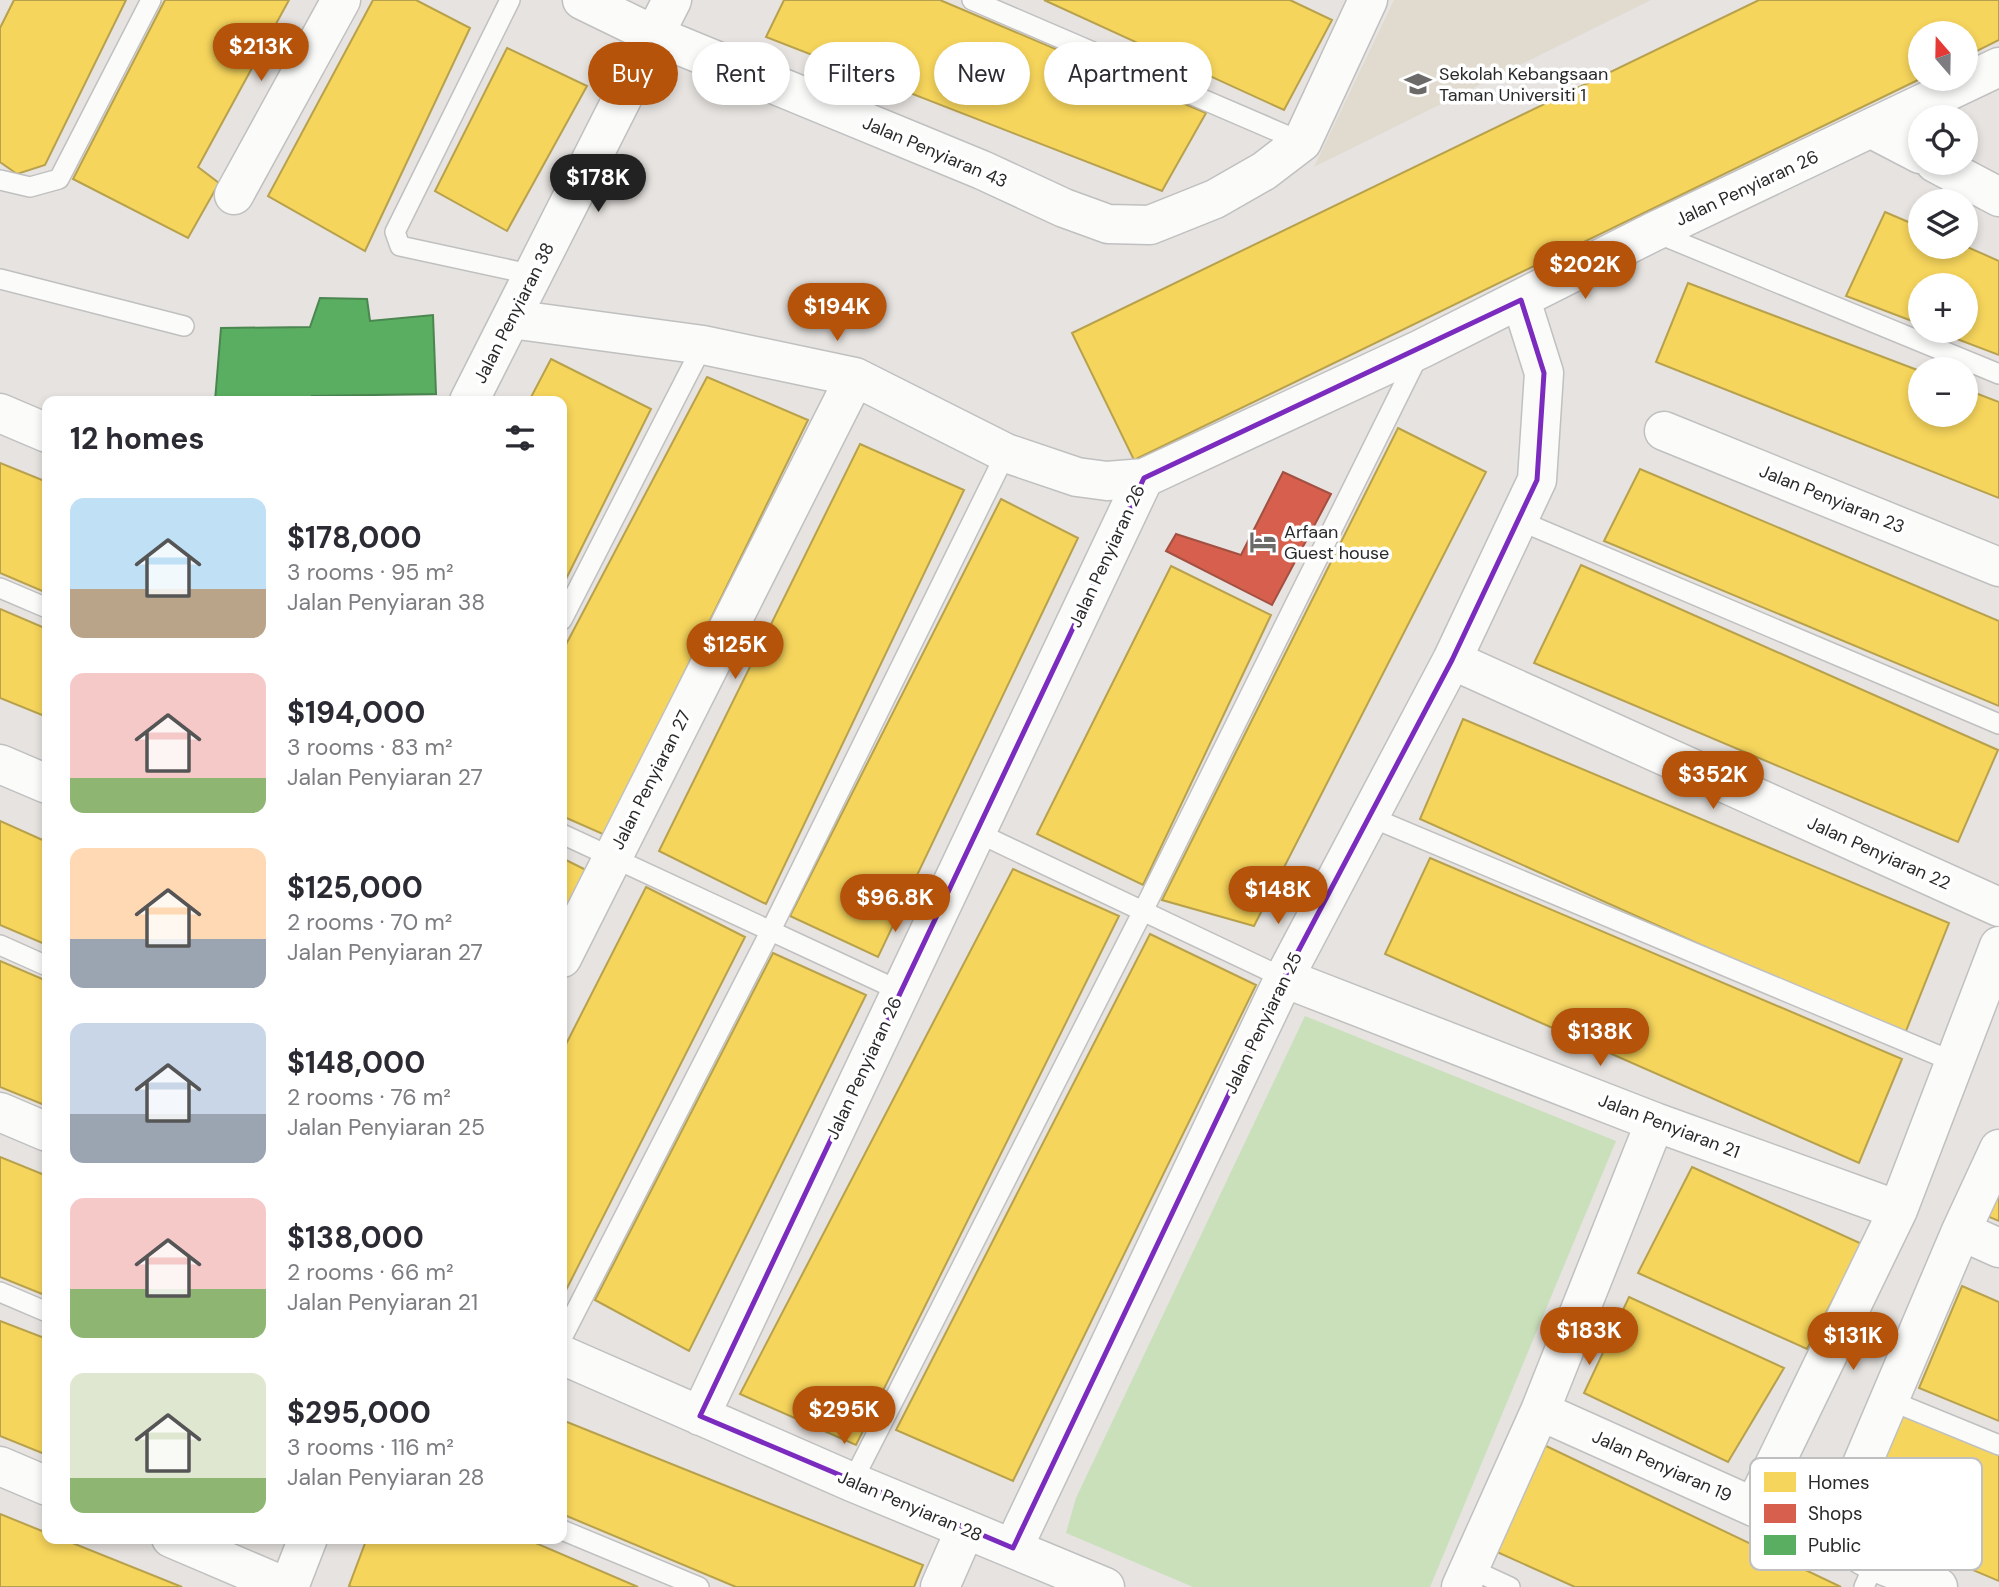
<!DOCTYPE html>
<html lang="en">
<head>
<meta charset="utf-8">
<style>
	:root { --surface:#fff; --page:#f7f7f7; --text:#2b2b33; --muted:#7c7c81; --accent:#b45309 }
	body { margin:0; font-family:"DM Sans",sans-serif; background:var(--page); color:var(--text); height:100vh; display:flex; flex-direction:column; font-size:26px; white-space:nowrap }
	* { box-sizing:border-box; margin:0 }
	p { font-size:23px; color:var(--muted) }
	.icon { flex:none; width:38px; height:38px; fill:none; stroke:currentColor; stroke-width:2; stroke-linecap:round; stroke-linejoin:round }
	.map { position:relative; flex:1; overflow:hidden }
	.panel { position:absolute; left:42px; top:396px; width:525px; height:1148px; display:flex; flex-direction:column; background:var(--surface); border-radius:14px; box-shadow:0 4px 10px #0003 }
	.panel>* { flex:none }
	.guide { position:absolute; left:588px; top:42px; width:665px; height:63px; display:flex; gap:14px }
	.needle { width:46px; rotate:340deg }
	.buttons { position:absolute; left:1908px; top:21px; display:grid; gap:14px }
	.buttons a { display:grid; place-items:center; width:70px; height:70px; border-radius:50%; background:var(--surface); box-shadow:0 4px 10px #0003; font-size:35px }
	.price { position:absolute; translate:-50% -60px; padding:0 16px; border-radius:24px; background:var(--accent); color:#fff; font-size:23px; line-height:46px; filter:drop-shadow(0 2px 4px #0008) }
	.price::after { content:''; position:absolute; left:50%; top:42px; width:21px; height:16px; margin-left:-10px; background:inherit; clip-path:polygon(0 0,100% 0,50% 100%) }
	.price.current { background:#222; color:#fff }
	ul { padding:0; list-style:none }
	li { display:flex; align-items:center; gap:21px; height:175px; padding:0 28px }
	li span { display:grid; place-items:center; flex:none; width:196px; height:140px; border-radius:14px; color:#555 }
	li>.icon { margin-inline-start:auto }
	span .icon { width:84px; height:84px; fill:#fffc; stroke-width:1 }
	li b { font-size:30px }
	h2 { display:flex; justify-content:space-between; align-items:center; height:84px; padding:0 28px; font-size:30px }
	.tag { padding:0 24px; border-radius:32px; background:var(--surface); box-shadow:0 4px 10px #0003; font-size:24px; line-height:63px }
	.tag.current { background:var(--accent); color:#fff }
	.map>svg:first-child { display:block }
	.education { fill:#e1dbcf }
	.green { fill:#cae0bb }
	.homes { fill:#f6d55c; stroke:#b8a14d; stroke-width:2 }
	.shops { fill:#d6604d; stroke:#a25042; stroke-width:2 }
	.public { fill:#5aae61; stroke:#4b8650; stroke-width:2 }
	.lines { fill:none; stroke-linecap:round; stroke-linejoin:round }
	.service-casing { stroke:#c0c0c1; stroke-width:22 }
	.minor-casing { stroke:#c0c0c1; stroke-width:41 }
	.service { stroke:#fbfbfa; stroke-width:19 }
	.minor { stroke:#fbfbfa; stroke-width:38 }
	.marked { fill:none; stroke:#7b2cbf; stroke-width:5; stroke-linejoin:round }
	.labels { text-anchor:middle; stroke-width:7; stroke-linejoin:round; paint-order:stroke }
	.poi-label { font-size:18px; fill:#292929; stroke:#fff; text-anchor:start }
	.street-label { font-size:18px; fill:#292929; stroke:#fff }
	.key { fill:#fff; stroke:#bfbfbf; stroke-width:2 }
	.key-label { font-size:19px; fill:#292929 }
</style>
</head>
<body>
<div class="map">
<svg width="1999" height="1587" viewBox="0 0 1999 1587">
	<rect width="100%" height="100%" fill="#e6e3e0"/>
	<path class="education" d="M1394 0H1651L1314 167Z"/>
	<path class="green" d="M1305 1016 1616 1141 1430 1587H1193L1066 1533 1076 1498Z"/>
	<path class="homes" d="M14 0H126L45 165 17 174 0 162V28Z
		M165 0H289L198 167 219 183 188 238 73 179Z
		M373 0H416L470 28 365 251 268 196Z
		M784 0H940L1206 113 1162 191 766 37Z
		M1044 0H1290L1332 20 1284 110Z
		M1759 0H1999V40L1965 57V33H1920V79L1134 460 1072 333Z
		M507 48 587 86 507 231 435 191Z
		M1885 212 1920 227V247L1965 246 1999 261V355L1936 331H1965V285H1920V324L1846 296Z
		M1688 283 1920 371V415H1965V389L1999 402V498L1656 362Z
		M551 359 651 409 562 587V401H529Z
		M707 377 808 420 605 835 562 816V652Z
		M1398 428 1486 472 1254 926 1162 900Z
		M860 444 964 490 766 904 659 851Z
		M0 463 47 482V593L0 573Z
		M1640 469 1999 621V706L1604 541Z
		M1001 499 1078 538 878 957 790 916Z
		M1581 565 1998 750 1958 842 1534 663Z
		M1171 566 1271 615 1143 885 1037 834Z
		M0 609 47 629V717L0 698Z
		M1463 719 1949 923 1904 1036 1420 819Z
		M0 821 47 842V945L0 925Z
		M562 858 590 872 562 930Z
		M1430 858 1902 1059 1859 1163 1385 954Z
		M1013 869 1119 916 856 1445 740 1394Z
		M646 887 745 937 562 1298V1052Z
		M1150 934 1256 985 1013 1481 896 1430Z
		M773 953 866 995 689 1351 595 1300Z
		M0 961 47 981V1106L0 1087Z
		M0 1157 47 1176V1296L0 1277Z
		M1692 1167 1862 1244 1807 1349 1638 1273Z
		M1999 1190V1221L1987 1216Z
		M1962 1286 1999 1302V1421L1919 1388Z
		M1629 1297 1784 1368 1728 1462 1584 1393Z
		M0 1321 47 1339V1455L0 1436Z
		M1899 1410 1999 1453V1581L1854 1520Z
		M562 1420 923 1565 914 1587H736L562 1514Z
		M1544 1445 1841 1587H1575L1497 1552Z
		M0 1514 47 1533V1538H60L182 1587H0Z
		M367 1538H524L638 1587H352L349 1586Z"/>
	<path class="shops" d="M1283 472 1331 494 1272 605 1166 551 1176 534 1241 555Z"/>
	<path class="public" d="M320 298 367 299 370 321 433 315 436 394 312 396V401H215L221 328 310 327Z"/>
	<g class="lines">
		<defs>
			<path id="service" d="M510 0 395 232 400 246 534 275
				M972 0 1302 142
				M0 180 30 187 59 179 151 0
				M1654 232 1999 374
				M0 279 184 326
				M1518 520 1999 724
				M0 588 47 608
				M562 620 703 345
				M1368 816 1954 1062
				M976 832 1284 978
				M562 834 900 991
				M0 945 47 966
				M0 1292 47 1312
				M562 1338 770 932 1006 453
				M1889 1400 1999 1445
				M852 1482 1143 911 1419 354
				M562 1530 699 1587
				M1469 1568 1510 1587
				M1864 1587 1875 1562"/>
			<path id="minor" d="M582 0 654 35 982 170 1064 208 1108 224 1150 225 1215 199 1264 171 1302 142 1368 0
				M1872 129 1920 154
				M1935 163 1999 197
				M234 195 341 0
				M511 319 703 345 855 377 1006 453 1077 477 1107 481 1144 478
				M469 401 672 0
				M0 413 47 433
				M1664 431 1999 567
				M1452 660 1999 907
				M0 764 47 784
				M562 958 855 377
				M1284 978 1655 1122 1898 1210
				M0 1112 47 1132
				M1961 1231 1999 1248
				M562 1355 852 1482 1105 1587
				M1540 1411 1754 1507 1831 1537 1875 1562 1938 1587
				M700 1416 1144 478 1421 349 1653 232 1999 67
				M0 1466 47 1486
				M1754 1507 1898 1210 1999 946
				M1831 1537 1961 1231 1999 1149
				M171 1538 286 1587
				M1013 1548 1284 978 1452 660 1537 480 1544 373 1521 300
				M289 1587 308 1538
				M940 1587 965 1530
				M1461 1587 1540 1411 1655 1122"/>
		</defs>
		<use href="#service" class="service-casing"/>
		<use href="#minor" class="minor-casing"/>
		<use href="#service" class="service"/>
		<use href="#minor" class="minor"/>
	</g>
	<path class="marked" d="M1521 300 1544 373 1537 480 1452 660 1284 978 1013 1548 700 1416 1144 478Z"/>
	<defs>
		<symbol id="school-bare" viewBox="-9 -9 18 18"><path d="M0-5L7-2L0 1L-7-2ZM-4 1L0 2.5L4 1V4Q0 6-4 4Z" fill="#6b6a69" stroke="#fff" stroke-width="2.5" paint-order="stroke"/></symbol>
		<symbol id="hotel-bare" viewBox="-9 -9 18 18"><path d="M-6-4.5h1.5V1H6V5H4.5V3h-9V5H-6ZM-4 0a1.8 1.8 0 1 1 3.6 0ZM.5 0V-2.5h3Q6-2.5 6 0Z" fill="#6b6a69" stroke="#fff" stroke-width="2.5" paint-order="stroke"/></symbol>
	</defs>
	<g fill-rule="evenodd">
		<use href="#school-bare" x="1399" y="65" width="38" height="38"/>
		<use href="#hotel-bare" x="1244" y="523" width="38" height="38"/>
	</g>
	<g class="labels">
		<g class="poi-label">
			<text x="1439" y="80">Sekolah Kebangsaan<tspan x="1439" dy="21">Taman Universiti 1</tspan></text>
			<text x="1284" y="538">Arfaan<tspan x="1284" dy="21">Guest house</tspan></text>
		</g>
		<g class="street-label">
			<text transform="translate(935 152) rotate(23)" y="6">Jalan Penyiaran 43</text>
			<text transform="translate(1747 188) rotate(-25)" y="6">Jalan Penyiaran 26</text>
			<text transform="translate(514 313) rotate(-63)" y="6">Jalan Penyiaran 38</text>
			<text transform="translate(1832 499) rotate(22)" y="6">Jalan Penyiaran 23</text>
			<text transform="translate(1107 556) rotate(-65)" y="6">Jalan Penyiaran 26</text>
			<text transform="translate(651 780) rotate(-63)" y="6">Jalan Penyiaran 27</text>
			<text transform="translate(1879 853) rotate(24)" y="6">Jalan Penyiaran 22</text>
			<text transform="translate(1263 1023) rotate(-64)" y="6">Jalan Penyiaran 25</text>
			<text transform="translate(864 1068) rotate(-65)" y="6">Jalan Penyiaran 26</text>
			<text transform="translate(1669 1126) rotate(21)" y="6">Jalan Penyiaran 21</text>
			<text transform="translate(1662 1466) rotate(24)" y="6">Jalan Penyiaran 19</text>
			<text transform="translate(910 1506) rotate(23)" y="6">Jalan Penyiaran 28</text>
		</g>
	</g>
	<rect x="1750" y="1458" width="232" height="112" rx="10" class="key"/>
	<rect x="1764" y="1472" width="32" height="20" fill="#f6d55c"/>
	<rect x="1764" y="1504" width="32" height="19" fill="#d6604d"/>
	<rect x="1764" y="1535" width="32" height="20" fill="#5aae61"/>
	<g class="key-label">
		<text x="1808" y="1489">Homes</text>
		<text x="1808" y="1520">Shops</text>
		<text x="1808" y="1552">Public</text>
	</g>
</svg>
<div class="buttons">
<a><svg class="needle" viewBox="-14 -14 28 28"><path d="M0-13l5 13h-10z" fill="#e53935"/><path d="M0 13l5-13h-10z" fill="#7c7c81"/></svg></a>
<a><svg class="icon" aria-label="locate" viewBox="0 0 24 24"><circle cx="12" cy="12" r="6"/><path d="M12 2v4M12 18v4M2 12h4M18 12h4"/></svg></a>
<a><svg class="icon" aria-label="layers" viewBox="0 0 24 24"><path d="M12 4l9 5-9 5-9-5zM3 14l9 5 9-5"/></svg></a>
<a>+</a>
<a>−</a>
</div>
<b class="price" style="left:261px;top:83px">$213K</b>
<b class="price current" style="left:598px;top:214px">$178K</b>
<b class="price" style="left:1585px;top:301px">$202K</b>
<b class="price" style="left:837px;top:343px">$194K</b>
<b class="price" style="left:735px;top:681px">$125K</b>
<b class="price" style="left:1713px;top:811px">$352K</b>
<b class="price" style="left:1278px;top:926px">$148K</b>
<b class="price" style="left:895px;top:934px">$96.8K</b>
<b class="price" style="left:1600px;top:1068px">$138K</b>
<b class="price" style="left:1589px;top:1367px">$183K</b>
<b class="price" style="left:1853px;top:1372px">$131K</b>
<b class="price" style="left:844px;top:1446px">$295K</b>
<div class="guide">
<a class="tag current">Buy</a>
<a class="tag">Rent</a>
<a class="tag">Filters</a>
<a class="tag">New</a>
<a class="tag">Apartment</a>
</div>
<section class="panel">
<h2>12 homes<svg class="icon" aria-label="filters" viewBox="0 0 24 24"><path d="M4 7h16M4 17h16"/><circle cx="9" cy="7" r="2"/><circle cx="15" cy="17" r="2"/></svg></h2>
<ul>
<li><span style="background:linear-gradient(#bfe0f5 65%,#b9a48a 0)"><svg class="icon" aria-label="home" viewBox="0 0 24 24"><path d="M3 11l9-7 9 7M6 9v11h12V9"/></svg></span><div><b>$178,000</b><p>3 rooms · 95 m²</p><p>Jalan Penyiaran 38</p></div></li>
<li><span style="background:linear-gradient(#f6c9c9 75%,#8fb573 0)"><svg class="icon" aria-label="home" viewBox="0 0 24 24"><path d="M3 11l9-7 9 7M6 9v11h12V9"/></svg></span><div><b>$194,000</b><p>3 rooms · 83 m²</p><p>Jalan Penyiaran 27</p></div></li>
<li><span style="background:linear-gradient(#ffd9b3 65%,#9aa5b1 0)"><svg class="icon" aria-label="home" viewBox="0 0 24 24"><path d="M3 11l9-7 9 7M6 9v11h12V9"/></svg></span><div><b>$125,000</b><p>2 rooms · 70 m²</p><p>Jalan Penyiaran 27</p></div></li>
<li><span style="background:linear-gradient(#c9d6e8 65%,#9aa5b1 0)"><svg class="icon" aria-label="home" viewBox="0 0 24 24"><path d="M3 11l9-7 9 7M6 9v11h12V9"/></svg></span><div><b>$148,000</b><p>2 rooms · 76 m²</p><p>Jalan Penyiaran 25</p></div></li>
<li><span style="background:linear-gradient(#f6c9c9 65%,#8fb573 0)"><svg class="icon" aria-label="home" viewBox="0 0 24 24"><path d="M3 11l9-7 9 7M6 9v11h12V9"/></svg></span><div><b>$138,000</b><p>2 rooms · 66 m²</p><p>Jalan Penyiaran 21</p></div></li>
<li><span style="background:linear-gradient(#dfe7d0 75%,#8fb573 0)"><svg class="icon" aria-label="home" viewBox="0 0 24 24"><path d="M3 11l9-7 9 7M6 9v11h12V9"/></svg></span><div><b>$295,000</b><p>3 rooms · 116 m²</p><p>Jalan Penyiaran 28</p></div></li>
</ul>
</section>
</div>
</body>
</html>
